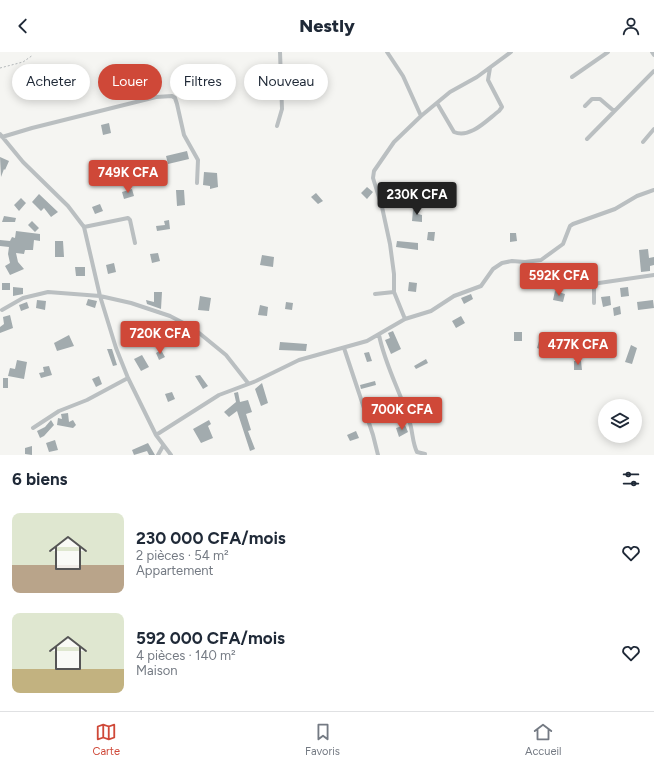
<!DOCTYPE html>
<html lang="fr">
<head>
<meta charset="utf-8">
<style>
	:root { --surface:#fff; --page:#f2f2f3; --text:#1f2937; --muted:#747a83; --line:#e0e1e3; --accent:#cf4838 }
	body { margin:0; font-family:Figtree,sans-serif; background:var(--page); color:var(--text); height:100vh; display:flex; flex-direction:column; font-size:15px; white-space:nowrap }
	* { box-sizing:border-box; margin:0 }
	p { font-size:13px; color:var(--muted) }
	.icon { flex:none; width:22px; height:22px; fill:none; stroke:currentColor; stroke-width:2; stroke-linecap:round; stroke-linejoin:round }
	.map { position:relative; height:403px; overflow:hidden }
	.details { display:flex; flex-direction:column; background:var(--surface); flex:1 }
	.details>* { flex:none }
	.banner { position:absolute; left:12px; top:12px; width:400px; height:36px; display:flex; gap:8px }
	.controls { position:absolute; left:598px; top:347px; display:grid; gap:8px }
	.controls a { display:grid; place-items:center; width:44px; height:44px; border-radius:50%; background:var(--surface); box-shadow:0 2px 10px #0003; font-size:20px }
	.price { position:absolute; translate:-50% -34px; padding:0 9px; border-radius:4px; background:var(--accent); color:#fff; font-size:13px; line-height:26px; filter:drop-shadow(0 1px 2px #0008) }
	.price::after { content:''; position:absolute; left:50%; top:24px; width:12px; height:9px; margin-left:-6px; background:inherit; clip-path:polygon(0 0,100% 0,50% 100%) }
	.price.on { background:#222; color:#fff }
	ul { padding:0; list-style:none }
	li { display:flex; align-items:center; gap:12px; height:100px; padding:0 12px }
	li span { display:grid; place-items:center; flex:none; width:112px; height:80px; border-radius:8px; color:#555 }
	li>.icon { margin-inline-start:auto }
	span .icon { width:48px; height:48px; fill:#fffc; stroke-width:1 }
	li b { font-size:17px }
	h2 { display:flex; justify-content:space-between; align-items:center; height:48px; padding:0 12px; font-size:17px }
	.pill { padding:0 14px; border-radius:18px; background:var(--surface); box-shadow:0 2px 10px #0003; font-size:14px; line-height:36px }
	.pill.on { background:var(--accent); color:#fff }
	header { display:flex; justify-content:space-between; align-items:center; height:52px; padding:0 12px; background:var(--surface); font-size:18px; font-weight:800 }
	.tabs { display:flex; justify-content:space-around; align-items:center; height:56px; border-top:1px solid var(--line); background:var(--surface); font-size:11px; color:var(--muted) }
	.tabs a { display:grid; justify-items:center; gap:2px }
	.tabs .on { color:var(--accent) }
	.map>svg:first-child { display:block }
	.building { fill:#a2abae }
	.lines { fill:none; stroke-linecap:round; stroke-linejoin:round }
	.path { stroke:#b4b8ba; stroke-width:1; stroke-dasharray:2 2; stroke-linecap:butt }
	.minor { stroke:#babfc1; stroke-width:4 }
</style>
</head>
<body>
<header><svg class="icon" aria-label="back" viewBox="0 0 24 24"><path d="M15 5l-7 7 7 7"/></svg>Nestly<svg class="icon" aria-label="person" viewBox="0 0 24 24"><circle cx="12" cy="8" r="4"/><path d="M4 21q1-7 8-7t8 7"/></svg></header>
<div class="map">
<svg width="654" height="403" viewBox="0 0 654 403">
	<rect width="100%" height="100%" fill="#f5f5f2"/>
	<path class="building" d="M144 30 145 35 138 37 141 45 130 47 128 39 126 40 124 35Z
		M109 71 111 81 103 83 101 73Z
		M187 99 189 107 168 112 166 104Z
		M0 105 9 109 5 118 4 117 1 125Z
		M204 120 217 121 218 135 210 137V134L203 133Z
		M367 135 373 140 367 147 361 141Z
		M132 137 134 144 124 147 122 140Z
		M176 138H184L185 153 177 154Z
		M316 141 323 149 318 152 311 145Z
		M39 142 58 160 51 165 44 156 41 159 32 150Z
		M21 146 26 151 19 159 14 153Z
		M100 152 103 159 95 162 92 155Z
		M413 158H419L418 162 422 163V170L412 169Z
		M4 164 16 166 15 170H2Z
		M169 168 170 177 157 179 156 174 165 173 164 169Z
		M32 169 39 176 35 180 28 173Z
		M16 179 40 182V189L34 188 33 198H25L24 202 16 201 18 210 24 217 10 223 5 214 10 211 8 202 9 195 0 194V188L10 189 12 185 15 186Z
		M428 180H435L434 189 427 188Z
		M510 181H516L517 189 510 190Z
		M55 189H63L64 205H55Z
		M397 189 418 191V198L396 195Z
		M648 197 649 206 654 205V213L650 214V219L641 220 639 198Z
		M158 201 160 209 152 211 150 202Z
		M262 203 274 205 273 215 260 213Z
		M114 211 116 220 108 222 106 213Z
		M75 215H85V224H76Z
		M409 230 417 231 416 240 408 239Z
		M2 231H10V238H2Z
		M13 235 23 236V242L13 244Z
		M628 235 629 244 621 245 620 236Z
		M555 239 565 242 563 250 553 248Z
		M154 240H162L161 257 147 252 146 248 154 250Z
		M471 242 473 247 464 252 461 246Z
		M200 244 211 246 209 259 198 258Z
		M610 244 611 253 603 255 601 245Z
		M88 247 97 249 95 256 86 253Z
		M37 248 46 249 45 258 36 256Z
		M653 248 654 256 638 258 637 250Z
		M27 250 29 256 21 259 19 253Z
		M286 250 293 251 292 258 285 257Z
		M260 253 268 255 267 264 258 263Z
		M620 254 621 262 614 264 613 256Z
		M10 263 13 276 0 281V275L4 272 3 265Z
		M461 264 465 271 456 276 452 269Z
		M165 269 171 271 162 289 159 288 161 284 158 283 159 278 162 279Z
		M393 279 401 297 391 302 385 288 390 286 388 281Z
		M514 280H522V289H514Z
		M69 283 74 294 57 299 54 291Z
		M539 289 547 292 545 299 537 296Z
		M280 290 307 292 306 299 279 298Z
		M631 293 637 296 632 312 625 310Z
		M107 297H112L117 313 113 314Z
		M161 298 165 305 159 308 156 301Z
		M369 300 372 309 367 310 364 301Z
		M142 303 149 315 141 319 134 307Z
		M426 307 428 311 416 317 414 314Z
		M17 308 27 310 24 327 8 324 10 316 15 317Z
		M574 309H581L582 318H574Z
		M49 314 52 323 41 326 39 321 44 320 43 315Z
		M200 323 208 334 203 337 195 324Z
		M99 324 102 332 96 335 92 327Z
		M3 326H8V336H3Z
		M375 329 376 333 361 337 360 333Z
		M262 331 268 351 261 354 255 337Z
		M172 340 175 347 168 350 165 342Z
		M238 340 240 350 248 348 252 360 246 362 251 378 248 379 255 397 250 399 237 359 229 365 224 360 236 350 234 341Z
		M68 361 69 370 73 368 76 373 73 376 57 373 58 366 62 367 61 362Z
		M51 368 54 373 44 384 40 386 37 379 45 375Z
		M209 368 211 372 208 374 213 386 201 391 193 377Z
		M405 373 408 380 399 385 396 376Z
		M356 379 359 386 350 389 347 383Z
		M55 388 58 398 49 400 46 391Z
		M148 391 155 403H149L147 399 134 403 132 398Z
		M32 394V403L25 402V396Z"/>
	<g class="lines">
		<path class="path" d="M0 16 23 10 33 3"/>
		<path class="minor" d="M387 0 403 24 421 64
			M652 0 654 3
			M572 25 608 0
			M437 51 454 80C470 87 487 68 499 59L502 55 488 28 490 16
			M585 54 592 47H600L614 59
			M277 74 282 57 280 0
			M0 82 23 110 68 154 84 175 100 244 116 296 128 326 156 383 171 403
			M2 85 32 76 156 45 172 44 175 46 177 52 184 83 198 108 197 131
			M587 87 654 19
			M643 90 654 77
			M84 175 128 166 130 168 135 191
			M375 242 394 240
			M594 251V233L599 231 654 223
			M2 258 23 246 48 240 100 244 131 251 170 264 193 276 226 303 248 331
			M405 267 394 240V222L390 192 382 155 373 126 374 119 394 90 421 64 450 40 477 25 511 0
			M379 283C385 313 400 339 409 368 413 379 412 390 417 400L425 402
			M344 296 373 383 378 403
			M33 376 59 359 87 348 128 326
			M156 383 219 343 256 329 299 308 367 289 405 267 431 259 454 244 481 234 493 217 502 211 512 209 525 210 541 208 563 192 570 174 573 172 615 157 637 144 654 138
			M158 403 163 394"/>
	</g>
</svg>
<div class="controls">
<a><svg class="icon" aria-label="layers" viewBox="0 0 24 24"><path d="M12 4l9 5-9 5-9-5zM3 14l9 5 9-5"/></svg></a>
</div>
<b class="price" style="left:128px;top:142px">749K CFA</b>
<b class="price on" style="left:417px;top:164px">230K CFA</b>
<b class="price" style="left:559px;top:245px">592K CFA</b>
<b class="price" style="left:160px;top:303px">720K CFA</b>
<b class="price" style="left:578px;top:314px">477K CFA</b>
<b class="price" style="left:402px;top:379px">700K CFA</b>
<div class="banner">
<a class="pill">Acheter</a>
<a class="pill on">Louer</a>
<a class="pill">Filtres</a>
<a class="pill">Nouveau</a>
</div>
</div>
<section class="details">
<h2>6 biens<svg class="icon" aria-label="filters" viewBox="0 0 24 24"><path d="M4 7h16M4 17h16"/><circle cx="9" cy="7" r="2"/><circle cx="15" cy="17" r="2"/></svg></h2>
<ul>
<li><span style="background:linear-gradient(#dfe7d0 65%,#b9a48a 0)"><svg class="icon" aria-label="home" viewBox="0 0 24 24"><path d="M3 11l9-7 9 7M6 9v11h12V9"/></svg></span><div><b>230 000 CFA/mois</b><p>2 pièces · 54 m²</p><p>Appartement</p></div><svg class="icon" aria-label="heart" viewBox="0 0 24 24"><path d="M12 20l-8-8c-3-5 5-10 8-4 3-6 11-1 8 4z"/></svg></li>
<li><span style="background:linear-gradient(#dfe7d0 70%,#c2b280 0)"><svg class="icon" aria-label="home" viewBox="0 0 24 24"><path d="M3 11l9-7 9 7M6 9v11h12V9"/></svg></span><div><b>592 000 CFA/mois</b><p>4 pièces · 140 m²</p><p>Maison</p></div><svg class="icon" aria-label="heart" viewBox="0 0 24 24"><path d="M12 20l-8-8c-3-5 5-10 8-4 3-6 11-1 8 4z"/></svg></li>
</ul>
</section>
<nav class="tabs">
<a class="on"><svg class="icon" aria-label="map" viewBox="0 0 24 24"><path d="M3 6l6-2 6 2 6-2v14l-6 2-6-2-6 2zM9 4v14M15 6v14"/></svg>Carte</a>
<a><svg class="icon" aria-label="saved" viewBox="0 0 24 24"><path d="M7 4h10v16l-5-4-5 4z"/></svg>Favoris</a>
<a><svg class="icon" aria-label="home" viewBox="0 0 24 24"><path d="M3 11l9-7 9 7M6 9v11h12V9"/></svg>Accueil</a>
</nav>
</body>
</html>
